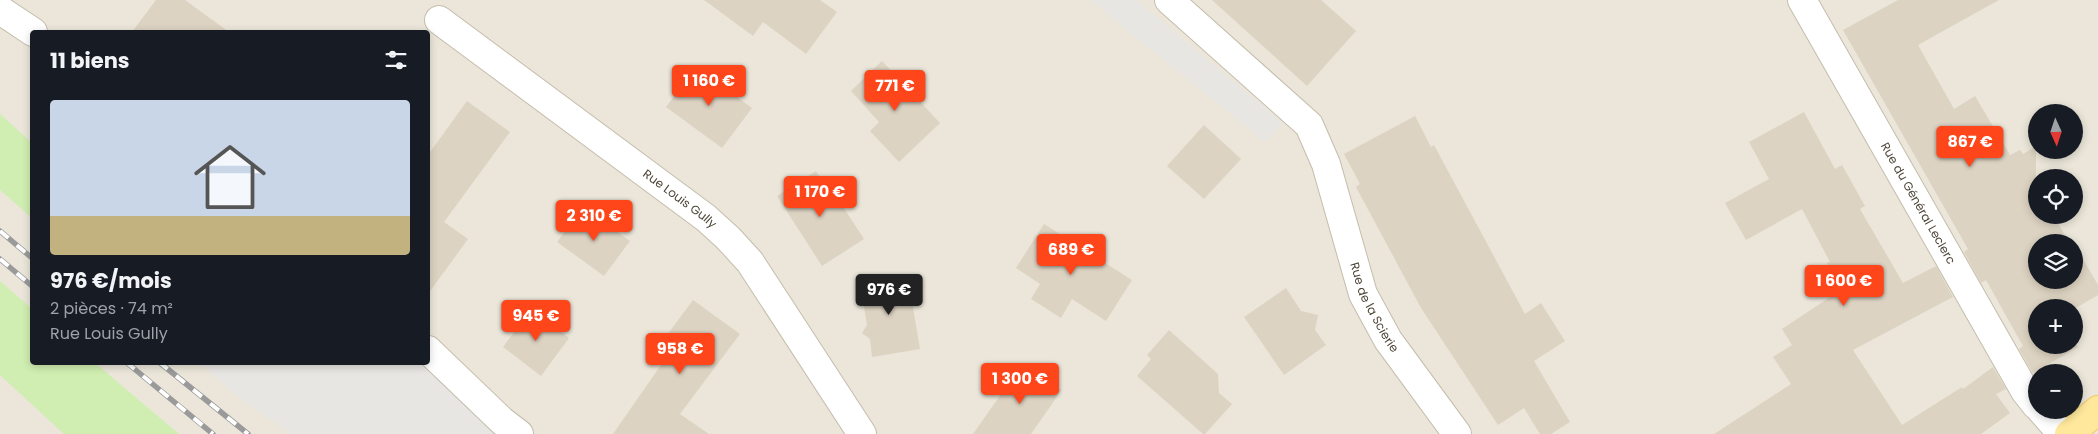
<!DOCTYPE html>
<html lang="fr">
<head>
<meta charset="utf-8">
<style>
	:root { --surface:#171b24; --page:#242831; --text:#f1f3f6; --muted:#9ea1a6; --accent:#ff461a }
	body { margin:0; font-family:Poppins,sans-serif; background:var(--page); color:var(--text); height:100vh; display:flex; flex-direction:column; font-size:19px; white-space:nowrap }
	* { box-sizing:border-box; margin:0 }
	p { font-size:16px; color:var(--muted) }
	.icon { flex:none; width:28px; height:28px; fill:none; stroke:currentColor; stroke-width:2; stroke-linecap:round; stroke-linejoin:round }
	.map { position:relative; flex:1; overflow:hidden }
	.details { position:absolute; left:30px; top:30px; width:400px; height:335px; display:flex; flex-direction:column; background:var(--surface); border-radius:5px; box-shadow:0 2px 8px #0003 }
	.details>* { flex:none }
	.needle { width:32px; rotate:177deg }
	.tools { position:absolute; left:2028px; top:104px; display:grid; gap:10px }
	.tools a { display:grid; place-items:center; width:55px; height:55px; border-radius:50%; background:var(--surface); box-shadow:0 2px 8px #0003; font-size:25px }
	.price { position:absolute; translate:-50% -42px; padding:0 11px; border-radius:5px; background:var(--accent); color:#fff; font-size:16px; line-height:32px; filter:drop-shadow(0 1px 2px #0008) }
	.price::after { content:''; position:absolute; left:50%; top:30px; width:15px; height:11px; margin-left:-8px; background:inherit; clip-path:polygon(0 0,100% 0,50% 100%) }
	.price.on { background:#222; color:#fff }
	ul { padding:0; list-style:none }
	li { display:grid; align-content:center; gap:10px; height:265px; padding:0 20px }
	li span { display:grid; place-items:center; height:155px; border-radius:5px; color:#555 }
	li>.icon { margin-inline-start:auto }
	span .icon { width:90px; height:90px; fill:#fffc; stroke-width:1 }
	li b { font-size:21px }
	h2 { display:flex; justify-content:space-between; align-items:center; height:60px; padding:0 20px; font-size:21px }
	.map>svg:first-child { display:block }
	.residential { fill:#ebe6d9; fill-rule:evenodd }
	.green { fill:#d0eeb1 }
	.parking { fill:#e8e6e3 }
	.building { fill:#ddd3c2 }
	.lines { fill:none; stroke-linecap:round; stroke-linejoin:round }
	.minor-casing { stroke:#c4bdac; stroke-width:30 }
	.major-casing { stroke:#f0cb60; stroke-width:30 }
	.minor { stroke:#fff; stroke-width:28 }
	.major { stroke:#ffe79c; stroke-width:28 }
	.rail-casing { stroke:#9a9a9a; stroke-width:5.5 }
	.rail { stroke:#fff; stroke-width:4; stroke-dasharray:11; stroke-linecap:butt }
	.labels { text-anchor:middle; stroke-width:4.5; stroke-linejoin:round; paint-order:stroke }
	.street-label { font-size:12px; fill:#4c4538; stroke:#fff }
</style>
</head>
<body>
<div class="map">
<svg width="2098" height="434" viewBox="0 0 2098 434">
	<rect width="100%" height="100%" fill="#f7f4eb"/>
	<path class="residential" d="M0 0H2098V434H0ZM32 32H428V362H32ZM2036 112H2074V150H2036ZM2036 178H2074V215H2036ZM2036 242H2074V280H2036ZM2036 308H2074V345H2036ZM2036 372H2074V410H2036Z"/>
	<path class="green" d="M0 114 32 143V218L0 190Z
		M0 281 32 309V362L95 363 179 434H64L0 375Z"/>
	<path class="parking" d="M1090 0H1136L1283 123 1265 142Z
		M199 363H419L499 434H291L240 398Z"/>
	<path class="building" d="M156 0H185L229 32H132Z
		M704 0H820L837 12 806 54 763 22 753 36Z
		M1212 0H1321L1356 31 1307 86Z
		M1898 0H1999L1918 45 1954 109 1975 96 2010 155 2020 150 2023 154 2036 146V215H2053L2069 242H2036V280H2074V251L2080 261 2083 259 2098 285V295L2074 309 2036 308V345H2074V339L2078 347 2033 373 2019 349 2023 346 1986 280 1981 283 1964 252 1968 249 1843 30Z
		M882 61 940 123 899 162 870 131 879 122 851 91Z
		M696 67 752 108 722 148 666 107Z
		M467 101 510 132 444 222 468 239 428 294V155Z
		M1804 112 1835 169 1842 165 1865 206 1860 209 1903 283 1936 266 1953 297 1853 350 1902 425 1962 387 1963 389 1993 367 2006 389 1996 394 2010 413 1981 434H1714L1791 384 1773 357 1792 345 1782 329 1842 289 1827 263 1830 262 1802 209 1746 240 1725 203 1769 179 1749 142Z
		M1415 116 1431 147 1434 145 1525 314 1541 303 1565 341 1534 361 1570 422 1551 434H1540L1524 408 1498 425 1421 308 1356 187 1360 184 1344 154Z
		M1204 125 1241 159 1204 199 1167 166Z
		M816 171 827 188 830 187 864 239 822 266 777 196Z
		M583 207 630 241 604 276 557 242Z
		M1044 224 1132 280 1106 321 1072 299 1061 318 1031 299 1040 284 1016 268Z
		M897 276 909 284 920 349 872 357 870 339 862 333 867 325 860 282Z
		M1286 288 1301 311 1318 315 1315 330 1326 345 1284 375 1244 317Z
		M693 300 740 334 680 414 709 434H613L677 342 667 335Z
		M531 309 569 338 541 376 503 347Z
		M1169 330 1218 374 1219 393 1232 404 1205 434H1203L1137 376 1151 359 1147 355Z
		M1023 363 1061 390 1052 404 1031 434H973Z"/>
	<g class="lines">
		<defs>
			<g id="minor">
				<path id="s1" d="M1169 0 1309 125 1326 164 1363 294 1388 340 1457 434"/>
				<path id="s2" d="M1802 0 2025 391 2036 405"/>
				<path d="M0 10 33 32"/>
				<path id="s3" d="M439 20 706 218 728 238 750 262 862 434"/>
				<path d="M428 350 502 421 519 434"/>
				<path d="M2041 410 2062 434"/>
			</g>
			<path id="major" d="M2069 434 2098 410"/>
		</defs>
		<use href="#minor" class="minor-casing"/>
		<use href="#major" class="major-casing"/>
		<use href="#minor" class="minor"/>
		<use href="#major" class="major"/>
		<defs>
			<path id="rail" d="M0 231 32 258
				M0 259 32 286
				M126 362 213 434
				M159 362 248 434"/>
		</defs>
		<use href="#rail" class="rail-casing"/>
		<use href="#rail" class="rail"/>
	</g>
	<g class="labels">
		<g class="street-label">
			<text dy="4" stroke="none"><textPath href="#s3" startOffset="300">Rue Louis Gully</textPath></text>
			<text dy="4" stroke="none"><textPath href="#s2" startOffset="234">Rue du Général Leclerc</textPath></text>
			<text dy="4" stroke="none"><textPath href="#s1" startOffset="382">Rue de la Scierie</textPath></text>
		</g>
	</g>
</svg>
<div class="tools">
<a><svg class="needle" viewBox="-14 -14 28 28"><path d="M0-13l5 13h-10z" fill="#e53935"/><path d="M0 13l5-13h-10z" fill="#9ea1a6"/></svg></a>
<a><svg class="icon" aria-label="locate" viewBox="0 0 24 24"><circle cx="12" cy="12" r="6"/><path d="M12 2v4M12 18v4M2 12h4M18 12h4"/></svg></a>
<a><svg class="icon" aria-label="layers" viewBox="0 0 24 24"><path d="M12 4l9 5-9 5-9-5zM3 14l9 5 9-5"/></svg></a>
<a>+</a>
<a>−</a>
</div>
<b class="price" style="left:709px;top:107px">1 160 €</b>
<b class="price" style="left:895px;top:112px">771 €</b>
<b class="price" style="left:1970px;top:168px">867 €</b>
<b class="price" style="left:820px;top:218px">1 170 €</b>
<b class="price" style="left:594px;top:242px">2 310 €</b>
<b class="price" style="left:1071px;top:276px">689 €</b>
<b class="price" style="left:1844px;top:307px">1 600 €</b>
<b class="price on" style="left:889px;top:316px">976 €</b>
<b class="price" style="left:536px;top:342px">945 €</b>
<b class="price" style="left:680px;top:375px">958 €</b>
<b class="price" style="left:1020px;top:405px">1 300 €</b>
<section class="details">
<h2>11 biens<svg class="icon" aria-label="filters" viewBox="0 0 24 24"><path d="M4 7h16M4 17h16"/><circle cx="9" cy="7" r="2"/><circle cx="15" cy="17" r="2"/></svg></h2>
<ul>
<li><span style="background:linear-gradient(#c9d6e8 75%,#c2b280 0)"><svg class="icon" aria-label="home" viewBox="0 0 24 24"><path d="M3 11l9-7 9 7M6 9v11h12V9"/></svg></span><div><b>976 €/mois</b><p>2 pièces · 74 m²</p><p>Rue Louis Gully</p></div></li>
</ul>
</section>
</div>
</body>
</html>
